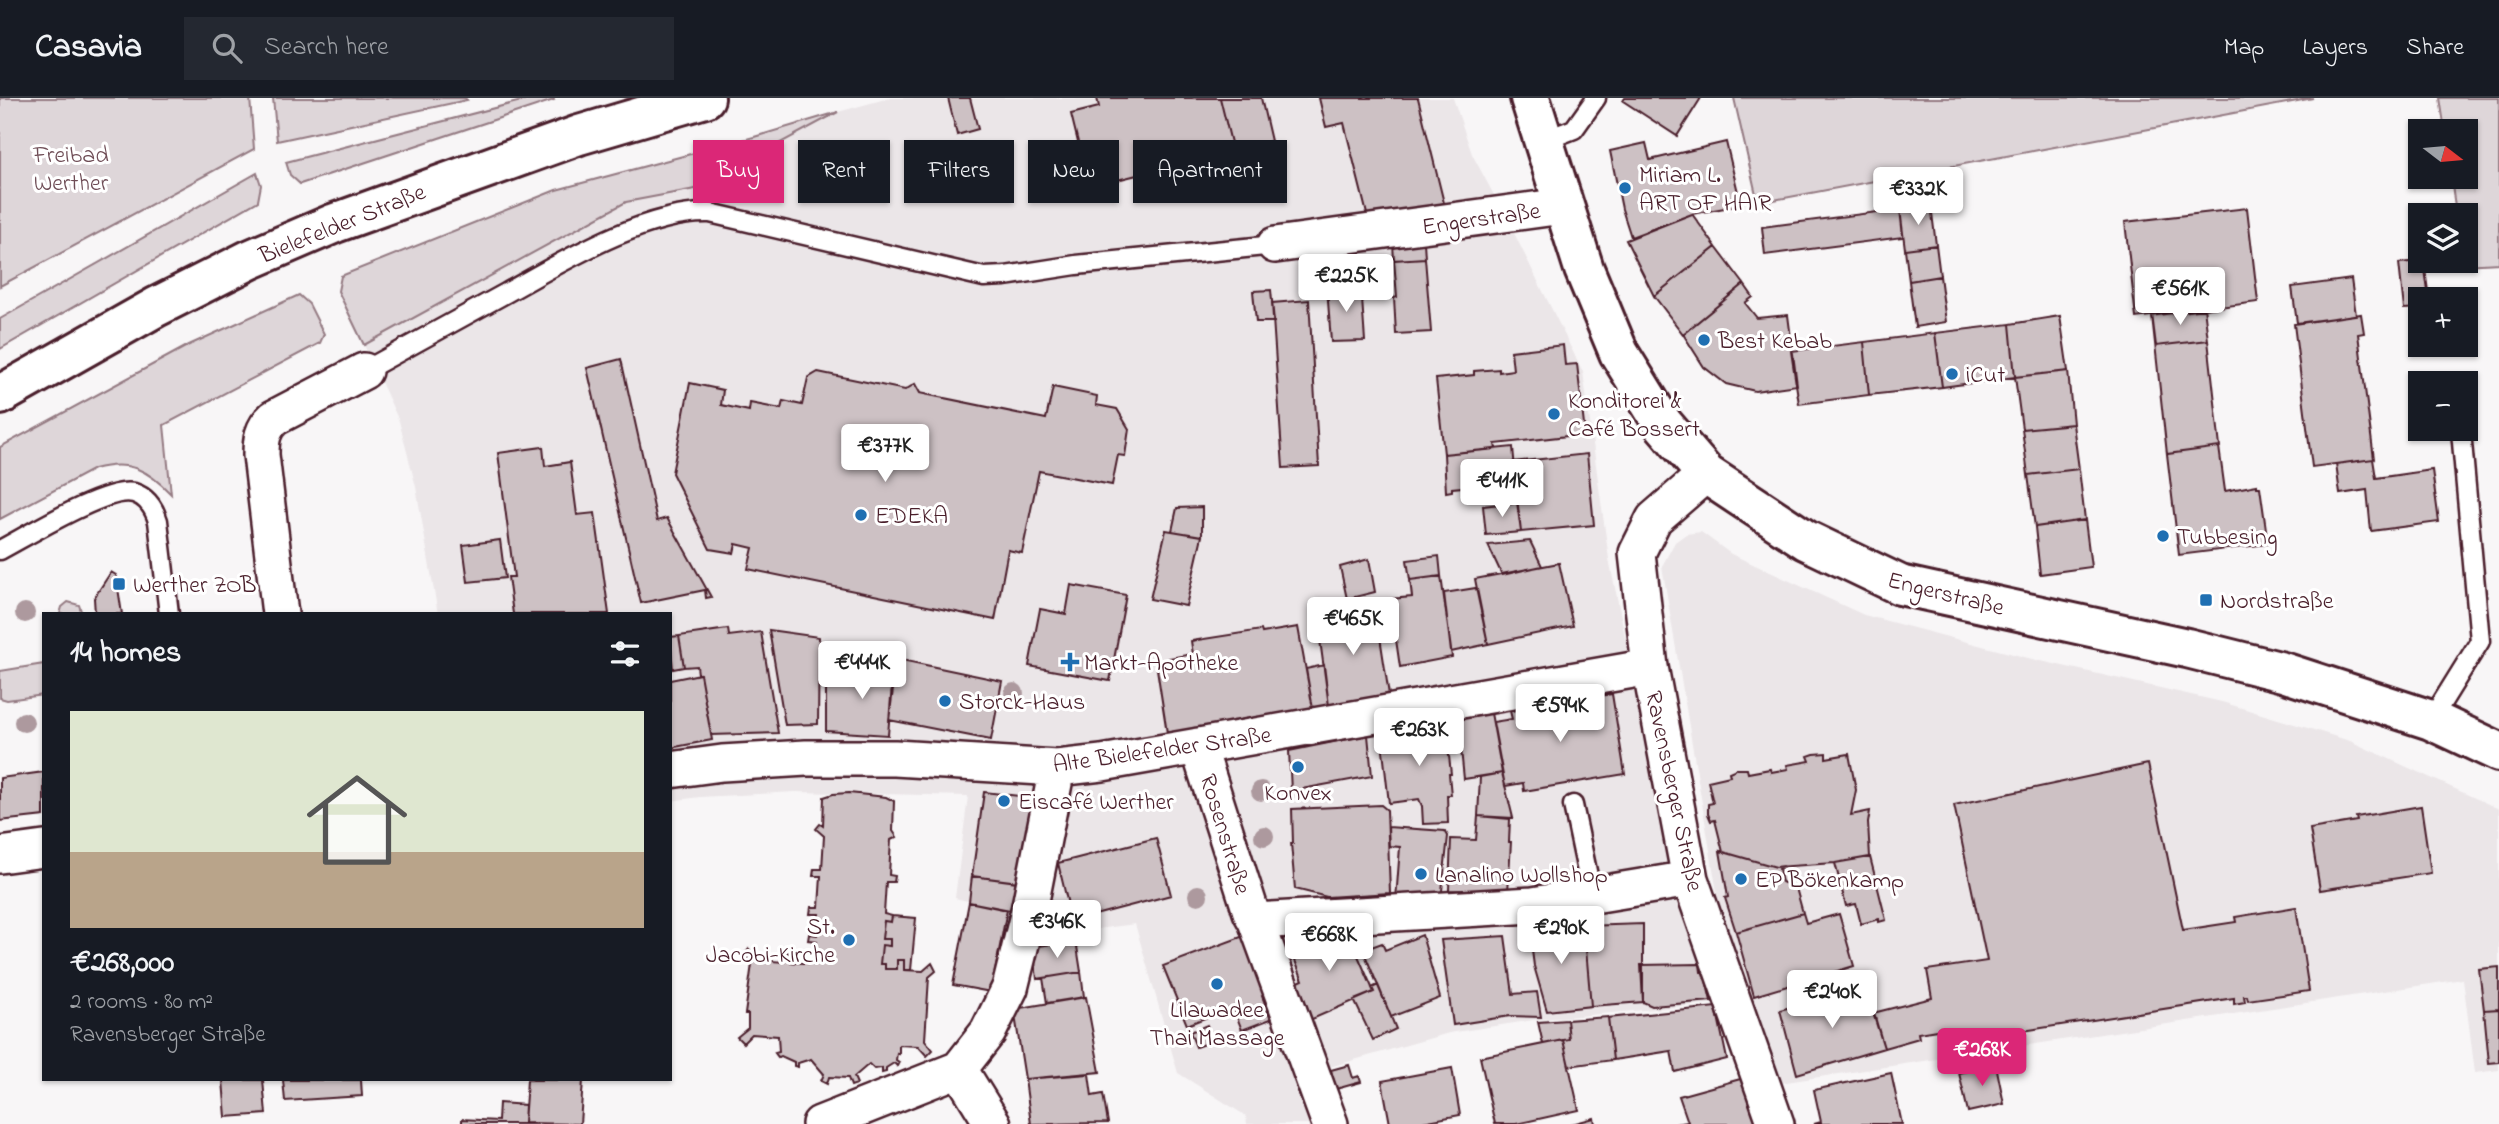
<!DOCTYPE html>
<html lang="en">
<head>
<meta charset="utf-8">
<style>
	:root { --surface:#171b24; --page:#242831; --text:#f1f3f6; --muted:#9ea1a6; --line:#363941; --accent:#db2777 }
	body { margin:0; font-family:"Indie Flower",sans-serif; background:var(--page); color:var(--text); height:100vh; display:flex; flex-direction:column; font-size:26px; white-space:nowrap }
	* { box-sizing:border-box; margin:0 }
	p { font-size:23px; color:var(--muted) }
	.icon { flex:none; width:38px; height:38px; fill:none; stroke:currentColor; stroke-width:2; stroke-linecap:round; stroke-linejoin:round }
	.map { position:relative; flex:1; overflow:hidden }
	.details { position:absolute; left:42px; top:514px; width:630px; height:469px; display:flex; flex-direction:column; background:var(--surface); border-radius:0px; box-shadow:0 2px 5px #0004 }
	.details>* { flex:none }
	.hud { position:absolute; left:693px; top:42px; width:665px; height:63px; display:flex; gap:14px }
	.needle { width:46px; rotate:106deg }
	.controls { position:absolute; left:2408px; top:21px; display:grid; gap:14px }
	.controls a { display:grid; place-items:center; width:70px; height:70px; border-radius:0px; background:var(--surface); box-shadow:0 2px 5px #0004; font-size:35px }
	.price { position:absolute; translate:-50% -60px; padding:0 16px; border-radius:7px; background:#fff; color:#222; font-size:23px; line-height:46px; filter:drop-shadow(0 2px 4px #0008) }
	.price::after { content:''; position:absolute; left:50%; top:42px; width:21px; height:16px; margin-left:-10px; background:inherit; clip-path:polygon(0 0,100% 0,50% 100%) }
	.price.current { background:var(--accent); color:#fff }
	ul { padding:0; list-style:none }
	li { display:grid; align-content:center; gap:14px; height:371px; padding:0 28px }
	li span { display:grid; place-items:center; height:217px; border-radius:0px; color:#555 }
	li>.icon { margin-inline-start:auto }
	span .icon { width:126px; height:126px; fill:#fffc; stroke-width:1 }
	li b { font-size:30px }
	h2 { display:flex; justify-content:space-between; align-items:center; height:84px; padding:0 28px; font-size:30px }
	.pill { padding:0 24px; border-radius:0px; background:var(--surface); box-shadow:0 2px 5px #0004; font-size:24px; line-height:63px }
	.pill.current { background:var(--accent); color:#fff }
	header { display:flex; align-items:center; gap:42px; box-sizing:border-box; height:98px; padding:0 35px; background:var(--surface); border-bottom:2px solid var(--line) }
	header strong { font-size:33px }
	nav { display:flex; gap:38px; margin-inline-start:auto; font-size:24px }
	.search { width:490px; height:63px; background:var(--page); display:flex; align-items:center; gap:18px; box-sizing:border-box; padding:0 24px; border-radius:0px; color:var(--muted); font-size:26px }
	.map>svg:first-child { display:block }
	.built { fill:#ebe6e8 }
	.green { fill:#ded6d9; stroke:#947a82; stroke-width:2 }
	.building { fill:#cdc1c4; stroke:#4a1f2b; stroke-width:2 }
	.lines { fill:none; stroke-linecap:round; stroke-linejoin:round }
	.lane-casing { stroke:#4a1f2b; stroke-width:23 }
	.street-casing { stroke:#4a1f2b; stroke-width:40 }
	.secondary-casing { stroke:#4a1f2b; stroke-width:44 }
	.lane { stroke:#fff; stroke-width:18 }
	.street { stroke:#fff; stroke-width:35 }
	.secondary { stroke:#fff; stroke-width:38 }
	.tree { fill:#ad999e }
	.poi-dot { fill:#1f6fb2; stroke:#fff; stroke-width:2.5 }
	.labels { text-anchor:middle; stroke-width:6; stroke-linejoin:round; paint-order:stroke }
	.park-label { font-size:24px; fill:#6f4d56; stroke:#fff }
	.poi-label { font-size:24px; fill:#4a1f2b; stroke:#fff; text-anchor:start }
	.street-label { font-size:24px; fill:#4a1f2b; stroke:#fff }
</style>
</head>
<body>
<header>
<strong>Casavia</strong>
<div class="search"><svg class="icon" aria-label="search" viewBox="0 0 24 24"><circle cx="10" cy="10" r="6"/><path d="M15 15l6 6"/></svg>Search here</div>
<nav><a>Map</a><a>Layers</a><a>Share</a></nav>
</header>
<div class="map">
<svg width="2499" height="1026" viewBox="0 0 2499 1026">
	<rect width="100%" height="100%" fill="#f8f6f7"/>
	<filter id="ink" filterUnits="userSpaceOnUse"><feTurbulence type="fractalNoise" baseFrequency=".0143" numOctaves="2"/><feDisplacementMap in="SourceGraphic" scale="14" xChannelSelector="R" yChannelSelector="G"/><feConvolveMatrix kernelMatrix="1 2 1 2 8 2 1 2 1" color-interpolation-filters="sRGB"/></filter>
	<g filter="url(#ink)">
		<path class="built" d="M889 0H1453L1472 56 1511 129 1583 274 1609 461 1680 802 1721 905 1534 922 1449 935 1326 970 1339 1026H1247L1246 1018 1178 975 1135 826 1066 835 1007 812 955 800 968 698 795 694 700 699 670 703V516H438L416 389 399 323 364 247 626 104 695 91 838 14Z
			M1701 434 1731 456 1864 517 2032 561 2222 604 2350 643 2499 711V972L2475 975 2463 881 1780 985 1751 907 1718 800 1662 468 1675 444 1686 436Z"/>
		<path class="green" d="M0 0H250L254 51 0 188Z
			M273 0H465L467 2 277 43Z
			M533 0H553L554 2 300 86 290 77 286 64Z
			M1734 0H2313L1758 105Z
			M2440 0H2499V165L2463 167 2462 163H2466V117H2456L2451 79H2466V33H2445Z
			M838 14 695 91 626 104 364 247 338 193 341 178 556 92 754 39Z
			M257 75 261 87 258 103 0 251V221Z
			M299 197 309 206 324 236 320 245 164 327 171 396C148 372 129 361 94 371L0 421V349L189 247Z
			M68 504 79 507 82 516H60L62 509Z
			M44 566V597L7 602 0 600V573Z"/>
		<path class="building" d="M948 0H970L978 31 957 37Z
			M1097 0H1220L1233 53 1089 89 1071 16 1099 9Z
			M1220 0H1261L1271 43 1233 53Z
			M1319 0H1418L1444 105 1369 124 1344 25 1326 29Z
			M1625 0H1701L1677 38 1623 3Z
			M1726 44 1741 107 1692 116 1631 139 1622 111 1610 53 1646 45 1650 62Z
			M1259 47 1265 71 1201 87 1194 63Z
			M1931 107 1936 147 1905 151 1900 111Z
			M2247 110 2258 204 2136 220 2125 124Z
			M1900 111 1903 139 1765 157 1762 129Z
			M1692 116 1716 149 1654 198 1626 142Z
			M1424 144 1425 160 1394 162 1393 146Z
			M1936 147 1940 178 1909 183 1905 151Z
			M1716 149 1744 186 1683 236 1654 198Z
			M1425 160 1431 234 1396 236 1394 200 1397 199 1394 162Z
			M2422 163H2424L2429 201H2420V210L2404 211 2399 165Z
			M1940 178 1946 224 1915 229 1909 183Z
			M2351 181 2356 217 2297 225 2292 189Z
			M1744 186 1753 199 1745 205 1757 220 1788 217 1797 287 1755 293 1726 286 1704 269 1683 236Z
			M1361 187 1365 243 1331 244 1327 189Z
			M1271 192 1274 224H1256L1253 193Z
			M1309 202 1319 368 1283 370 1272 205Z
			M2204 209 2208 242 2156 248 2152 216Z
			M2361 216 2364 235 2358 236 2374 361 2312 369 2294 226Z
			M2060 218 2068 273 2015 279 2010 226Z
			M2152 218 2156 248 2208 242 2220 349 2167 356Z
			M2010 226 2015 279 1942 289 1935 235Z
			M1935 235 1942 289 1869 297 1864 244Z
			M1864 244 1869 297 1799 306 1791 253Z
			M1563 247 1565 267 1577 266 1585 336 1495 346 1496 351 1444 356 1436 281 1474 277V273L1499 271V274L1513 272 1511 253Z
			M621 261 657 423 667 420 711 499 706 500 705 492 641 505 587 270Z
			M2068 273 2073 326 2022 331 2015 279Z
			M818 274 905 292 915 286 920 295 1046 321 1053 289 1097 298 1096 307 1117 311 1129 331 1125 358 1118 357 1112 387 1039 373 1022 455 1008 452 995 522 748 471 753 450 736 446 734 455 710 451 672 375 690 285 723 292 721 307 749 313 750 305 781 311 783 303 802 307 808 280Z
			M2073 326 2079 371 2028 377 2022 331Z
			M543 349 545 368 570 364 577 417 595 415 609 516H513L508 479H514L498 355Z
			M1513 349 1516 384 1452 390V393L1446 394 1444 356Z
			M2219 349 2225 393 2257 387V389H2260L2268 446 2179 457 2167 356Z
			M1587 356 1594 427 1521 434 1513 364Z
			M2373 361 2376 380 2432 372 2439 424 2371 433 2367 392 2340 396 2336 366Z
			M2079 371 2085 422 2035 429 2028 377Z
			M1517 404 1521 434 1486 437 1483 408Z
			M1202 409V438L1172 433 1177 410Z
			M2085 422 2091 469 2040 476 2035 429Z
			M1166 432 1202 438 1186 508 1150 501Z
			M500 442 505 480 468 484 463 447Z
			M1530 443 1542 468 1502 477 1488 447Z
			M1439 458 1441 478 1410 482 1407 462Z
			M1369 461 1375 494 1347 501 1340 469Z
			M1559 465 1573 528 1488 546 1475 481Z
			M111 474 116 477 122 516H95L94 500Z
			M1441 478 1452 559 1400 569 1390 501 1412 499 1410 482Z
			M1071 487 1126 497 1110 583 1029 568 1040 511 1066 516Z
			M1476 490 1488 546 1451 554 1444 495Z
			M1372 510 1374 527 1378 526 1389 597 1329 608 1320 542 1323 541 1319 518Z
			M1298 529 1313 611 1223 629V626L1167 635 1157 571 1170 569 1169 560 1193 556 1191 543 1261 532 1262 535Z
			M728 531 729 538 761 534 778 635 711 637 700 576H698L697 568 684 569 679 538Z
			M769 532 819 539 818 626 785 627Z
			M679 538 684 569 673 571 670 539Z
			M868 558 894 561 888 637 826 633V581L865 584Z
			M897 561 1002 583 991 642 889 622Z
			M1324 567 1329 608 1313 611 1306 571Z
			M700 576 712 642 670 650V582Z
			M1612 596 1625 676 1524 693 1523 685 1505 688 1493 624 1512 621 1510 613Z
			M1491 615 1502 675 1464 681 1458 621Z
			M1445 622 1451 676H1449L1451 697H1447L1448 725 1423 726 1422 708 1419 701 1389 705 1381 635Z
			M1368 637 1372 678 1291 693 1289 653Z
			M1826 655V660L1849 656 1856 692 1851 717 1870 713 1868 725 1870 759 1835 765 1776 769 1723 754 1715 722 1711 723 1708 716V706L1713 705 1708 683 1730 678 1729 674 1736 671H1747L1748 675 1770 671 1771 674 1788 671 1787 667 1810 663 1808 658 1814 656Z
			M2148 666 2183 832 2236 824 2235 819 2296 809 2309 893 2248 902 2247 898H2244L2245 904 2234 906V900L1939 946 1937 932 1918 935 1919 940 1884 950 1873 915 1932 900 1927 872 1987 863 1954 707Z
			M44 674V718L0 723V680Z
			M1502 675 1513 720 1478 718 1480 679Z
			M984 694 1036 700 1019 784 972 778Z
			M849 695 886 699 894 703 893 733 897 739 891 742 889 777 895 778 894 784H886L884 816 892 818 891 824 884 823 882 841H890V848L882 847 880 866H885V871H897V862H904V872L923 873 932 865 936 873 929 879 925 942 933 952 927 958 918 948 899 947V956L897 955 896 962 899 964 897 968 894 965 886 970V974L882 975V970L874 971 869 966 854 979 857 986 851 988 848 980 829 979 827 986 821 983 824 976 811 961 798 965V969L794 968V964L781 958 778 959 775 955 779 954 778 938 752 936 743 945 737 939 748 930V916H745L752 866 744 857 749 851 759 862 784 864 785 854 792 855 791 864 815 866 817 843 808 842 809 836 817 837 819 816H810L811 809H819L821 778H813L814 771H822L824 738 816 731 820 726 823 728 824 699 833 696Z
			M1381 707 1387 712 1390 795 1327 799 1295 791 1291 745H1293L1292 711Z
			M2421 708 2431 775 2320 792 2310 731 2357 723 2356 719Z
			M1478 718 1510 721 1509 744H1511L1508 794 1449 792 1451 741 1476 742Z
			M1388 729 1445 733 1448 738 1441 802H1396L1400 749 1389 748Z
			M1156 740 1171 797 1072 823 1058 765Z
			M1720 753 1776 769 1784 768 1779 771 1782 784 1796 790 1803 815 1736 834 1725 800 1728 799Z
			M1870 759 1886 822 1879 824V821L1861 826 1856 806 1846 808 1835 765Z
			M972 778 1017 784 1010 812 969 804Z
			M969 804 1007 812 991 894 953 887Z
			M1803 815 1806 825 1839 816 1854 868 1754 898 1736 834Z
			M892 818 916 820 911 872H904V862H897V871H885V866H880L882 847 890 848V841H882L884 823 891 824Z
			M1643 826V904L1591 908 1584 828Z
			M1584 828 1591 908 1547 913 1534 868 1529 829Z
			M1348 835 1374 894 1310 922 1294 886 1303 882 1287 843Z
			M1249 836 1273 894 1262 898 1271 921 1242 932 1233 909 1187 927 1163 868Z
			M1422 837 1440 900 1391 919 1363 852 1382 845 1385 852Z
			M1505 838 1513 896 1537 894 1541 919 1510 918 1453 927 1441 842Z
			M1076 842 1081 874 1037 881 1033 849Z
			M1700 866 1701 874H1704L1711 903 1652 908 1643 904 1641 867Z
			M2499 869V911L2484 912 2479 871Z
			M1081 874 1084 899 1047 905 1043 880Z
			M1378 887 1396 931 1373 942 1354 902 1374 894 1372 890Z
			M1866 888 1884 950 1797 976 1780 912Z
			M1086 899 1100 974 1025 981 1014 911Z
			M1716 909 1727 961 1675 974 1671 953 1613 962 1608 920Z
			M2499 911V964L2489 965 2484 912Z
			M1608 919 1613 962 1569 968 1563 942 1569 941 1567 922Z
			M1567 922 1569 941 1543 946 1538 924Z
			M1207 927 1213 943 1196 949 1190 934Z
			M1563 942 1579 1012 1516 1026H1495L1480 959Z
			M1349 967 1353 980 1359 978 1361 984 1336 991 1331 972Z
			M1996 967 2004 1006 1968 1014 1959 975Z
			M1452 970 1460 1017 1412 1026H1390L1382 983Z
			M1891 975 1902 1026H1814L1821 1024 1814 992Z
			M1089 976 1092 998 1103 996 1108 1025 1031 1026 1025 981Z
			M1744 980 1757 1026H1675L1688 1024 1679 998Z
			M223 982H263L266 1016 226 1019Z
			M283 982H361L362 998 285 1003Z
			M527 982H583L580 1026 524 1025Z
			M499 1005 525 1007 524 1025 538 1026H462V1021L498 1023Z
			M1594 1020 1595 1026H1572Z"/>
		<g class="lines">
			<defs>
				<path id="lane" d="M1543 43 1574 31 1596 0
					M364 273C411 247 459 221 506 195 562 164 645 113 710 115L984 179 1005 178 1076 167 1275 147
					M0 452C27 438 107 388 134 395 147 399 154 410 158 423L169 516
					M2431 622 2480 543 2461 333
					M1573 707 1592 797"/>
				<path id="street" d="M1275 147 1563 108
					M1706 376 1654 421 1637 455 1650 569 1690 781 1776 1026
					M280 516 261 357C261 342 262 331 274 320L364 273
					M1198 648 1251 814 1256 823 1330 1026
					M670 672 722 665 806 660H895L1057 670 1102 665 1650 569
					M0 757 44 751
					M1256 823 1533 807 1690 781
					M959 971 988 934 1010 890 1029 813 1057 670
					M959 971 993 1026
					M820 1026 959 971"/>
				<path id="secondary" d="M1530 0 1584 171 1619 255 1663 326 1706 376 1806 442 1900 487 2187 550 2283 574 2431 622 2499 654
					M0 297 156 209 249 162 335 125 579 37 705 0"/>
			</defs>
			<use href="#lane" class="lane-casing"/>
			<use href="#street" class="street-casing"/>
			<use href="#secondary" class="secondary-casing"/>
			<use href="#lane" class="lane"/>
			<use href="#street" class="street"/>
			<use href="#secondary" class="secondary"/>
		</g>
		<g class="tree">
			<circle cx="25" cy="515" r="10"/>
			<circle cx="1014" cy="595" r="10"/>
			<circle cx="24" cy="624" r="10"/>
			<circle cx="1261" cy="693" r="10"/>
			<circle cx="1264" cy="738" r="10"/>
			<circle cx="1198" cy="797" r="10"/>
		</g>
	</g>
	<g class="poi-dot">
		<circle cx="1625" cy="90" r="7"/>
		<circle cx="1704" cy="242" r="7"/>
		<circle cx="1952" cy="276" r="7"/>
		<circle cx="1554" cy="316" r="7"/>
		<circle cx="861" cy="417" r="7"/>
		<circle cx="2163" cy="438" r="7"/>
		<rect x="112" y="479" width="14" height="14" rx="3.5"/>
		<rect x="2199" y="495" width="14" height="14" rx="3.5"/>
		<path d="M1066.5 553.5h7v7h7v7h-7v7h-7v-7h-7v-7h7z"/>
		<circle cx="945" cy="603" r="7"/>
		<circle cx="1298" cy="669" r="7"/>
		<circle cx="1004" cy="703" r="7"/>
		<circle cx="1421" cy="776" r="7"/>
		<circle cx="1741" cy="781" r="7"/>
		<circle cx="849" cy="842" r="7"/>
		<circle cx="1217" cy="886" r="7"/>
	</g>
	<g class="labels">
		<g class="park-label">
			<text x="71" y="64">Freibad<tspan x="71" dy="28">Werther</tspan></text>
		</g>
		<g class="poi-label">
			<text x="1639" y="84">Miriam L.<tspan x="1639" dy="28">ART OF HAIR</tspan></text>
			<text x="1718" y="250">Best Kebab</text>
			<text x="1966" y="284">iCut</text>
			<text x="1568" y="310">Konditorei &amp;<tspan x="1568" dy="28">Café Bossert</tspan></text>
			<text x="875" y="425">EDEKA</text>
			<text x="2177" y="446">Tubbesing</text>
			<text x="133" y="494">Werther ZOB</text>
			<text x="2220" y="510">Nordstraße</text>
			<text x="1084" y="572">Markt-Apotheke</text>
			<text x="959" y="611">Storck-Haus</text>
			<text x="1298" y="702" text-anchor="middle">Konvex</text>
			<text x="1018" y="711">Eiscafé Werther</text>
			<text x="1435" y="784">Lanalino Wollshop</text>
			<text x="1755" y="789">EP Bökenkamp</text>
			<text x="835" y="836" text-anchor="end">St.<tspan x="835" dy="28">Jacobi-Kirche</tspan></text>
			<text x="1217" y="919" text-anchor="middle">Lilawadee<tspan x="1217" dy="28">Thai Massage</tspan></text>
		</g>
		<g class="street-label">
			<text transform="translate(1481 120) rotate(-8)" y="8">Engerstraße</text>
			<text transform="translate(342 125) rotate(-22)" y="8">Bielefelder Straße</text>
			<text transform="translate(1946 495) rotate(14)" y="8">Engerstraße</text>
			<text transform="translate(1162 651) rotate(-8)" y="8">Alte Bielefelder Straße</text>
			<text transform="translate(1675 693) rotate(78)" y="8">Ravensberger Straße</text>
			<text transform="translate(1226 736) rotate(73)" y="8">Rosenstraße</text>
		</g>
	</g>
</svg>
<div class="controls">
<a><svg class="needle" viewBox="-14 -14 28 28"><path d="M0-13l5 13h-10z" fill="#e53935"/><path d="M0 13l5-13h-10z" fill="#9ea1a6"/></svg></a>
<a><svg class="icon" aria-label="layers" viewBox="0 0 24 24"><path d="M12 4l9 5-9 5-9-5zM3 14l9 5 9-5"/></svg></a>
<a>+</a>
<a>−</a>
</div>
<b class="price" style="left:1918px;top:129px">€332K</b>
<b class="price" style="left:1346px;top:216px">€225K</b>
<b class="price" style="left:2180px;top:229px">€561K</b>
<b class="price" style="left:885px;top:386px">€377K</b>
<b class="price" style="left:1502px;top:421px">€411K</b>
<b class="price" style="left:1353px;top:559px">€465K</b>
<b class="price" style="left:862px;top:603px">€444K</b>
<b class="price" style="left:1560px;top:646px">€594K</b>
<b class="price" style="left:1419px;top:670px">€263K</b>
<b class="price" style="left:1057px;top:862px">€346K</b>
<b class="price" style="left:1561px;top:868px">€290K</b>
<b class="price" style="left:1329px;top:875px">€668K</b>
<b class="price" style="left:1832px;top:932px">€240K</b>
<b class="price current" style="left:1982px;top:990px">€268K</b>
<div class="hud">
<a class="pill current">Buy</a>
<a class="pill">Rent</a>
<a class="pill">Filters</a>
<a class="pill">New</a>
<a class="pill">Apartment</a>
</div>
<section class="details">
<h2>14 homes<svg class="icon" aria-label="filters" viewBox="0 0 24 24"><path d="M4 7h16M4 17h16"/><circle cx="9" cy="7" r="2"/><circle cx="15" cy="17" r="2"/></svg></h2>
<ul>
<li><span style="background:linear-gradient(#dfe7d0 65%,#b9a48a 0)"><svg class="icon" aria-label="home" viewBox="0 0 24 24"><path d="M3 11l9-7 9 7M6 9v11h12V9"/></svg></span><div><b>€268,000</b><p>2 rooms · 80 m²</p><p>Ravensberger Straße</p></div></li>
</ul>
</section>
</div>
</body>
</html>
